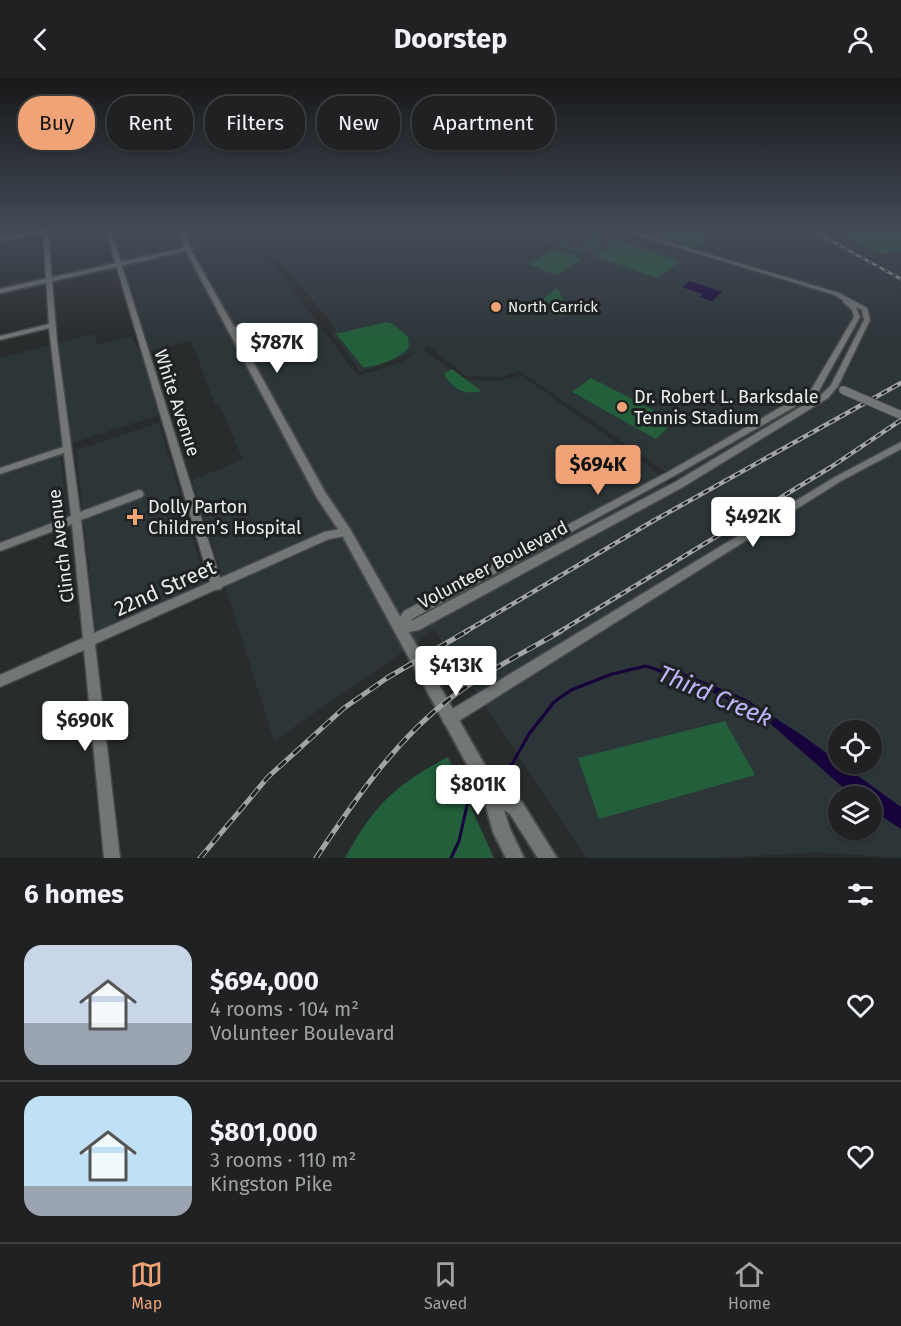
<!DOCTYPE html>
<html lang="en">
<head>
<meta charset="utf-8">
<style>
	:root { --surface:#1f2122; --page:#2c2e2f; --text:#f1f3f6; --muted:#a1a3a5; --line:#3c3e40; --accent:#efa376 }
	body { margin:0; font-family:"Fira Sans",sans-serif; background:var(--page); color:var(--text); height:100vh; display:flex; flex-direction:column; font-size:22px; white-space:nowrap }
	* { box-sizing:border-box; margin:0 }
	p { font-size:20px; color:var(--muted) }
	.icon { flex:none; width:33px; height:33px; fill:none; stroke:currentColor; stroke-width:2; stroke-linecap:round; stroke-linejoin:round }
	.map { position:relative; height:780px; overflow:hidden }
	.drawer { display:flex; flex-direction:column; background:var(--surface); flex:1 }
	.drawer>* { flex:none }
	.hud { position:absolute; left:18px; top:18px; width:600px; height:54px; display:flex; gap:12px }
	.controls { position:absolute; left:828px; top:642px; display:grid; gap:12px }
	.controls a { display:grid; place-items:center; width:54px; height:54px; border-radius:50%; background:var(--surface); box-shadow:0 2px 4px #0004,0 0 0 2px var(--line); font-size:30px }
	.price { position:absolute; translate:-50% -51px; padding:0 14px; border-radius:6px; background:#fff; color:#222; font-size:20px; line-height:39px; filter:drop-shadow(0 2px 3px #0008) }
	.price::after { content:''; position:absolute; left:50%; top:36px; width:18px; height:14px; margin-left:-9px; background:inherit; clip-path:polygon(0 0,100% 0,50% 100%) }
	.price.selected { background:var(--accent); color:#111 }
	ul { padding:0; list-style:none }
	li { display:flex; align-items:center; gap:18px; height:150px; padding:0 24px }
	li+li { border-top:2px solid var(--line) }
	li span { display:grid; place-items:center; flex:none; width:168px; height:120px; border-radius:18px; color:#555 }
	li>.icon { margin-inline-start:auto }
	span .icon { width:72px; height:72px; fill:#fffc; stroke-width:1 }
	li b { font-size:26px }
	h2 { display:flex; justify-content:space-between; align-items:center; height:72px; padding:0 24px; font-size:26px }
	.pill { padding:0 21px; border-radius:24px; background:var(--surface); box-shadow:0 2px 4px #0004,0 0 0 2px var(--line); font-size:21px; line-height:54px }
	.pill.selected { background:var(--accent); color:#111 }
	header { display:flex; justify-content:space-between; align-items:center; height:78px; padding:0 24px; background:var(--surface); font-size:27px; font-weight:700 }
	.dock { display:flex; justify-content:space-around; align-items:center; height:84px; border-top:2px solid var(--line); background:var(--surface); font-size:16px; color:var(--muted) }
	.dock a { display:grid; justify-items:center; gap:3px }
	.dock .selected { color:var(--accent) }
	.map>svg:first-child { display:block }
	.built { fill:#2c3639; fill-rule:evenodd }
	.green { fill:#225f3a }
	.water { fill:#17033b }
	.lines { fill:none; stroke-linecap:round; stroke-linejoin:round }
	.stream { stroke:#17033b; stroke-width:3 }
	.tertiary-casing { stroke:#464849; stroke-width:3 }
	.secondary-casing { stroke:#464849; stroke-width:4 }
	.tertiary { fill:#727677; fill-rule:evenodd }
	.secondary { fill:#727677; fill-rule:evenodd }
	.rail-far2-casing { stroke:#a2a4a5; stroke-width:3 }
	.rail-far1-casing { stroke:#a2a4a5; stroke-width:4.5 }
	.rail-casing { stroke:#a2a4a5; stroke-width:5 }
	.rail-far2 { stroke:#1f2223; stroke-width:1.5; stroke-dasharray:4.5; stroke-linecap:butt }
	.rail-far1 { stroke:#1f2223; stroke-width:2; stroke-dasharray:6; stroke-linecap:butt }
	.rail { stroke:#1f2223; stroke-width:3; stroke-dasharray:10; stroke-linecap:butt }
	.tertiary-bridge-casing { stroke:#464849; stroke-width:10; stroke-linecap:butt }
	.tertiary-bridge { stroke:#727677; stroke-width:8 }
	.poi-dot { fill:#efa376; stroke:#1f2223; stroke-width:2 }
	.labels { text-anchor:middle; stroke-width:6; stroke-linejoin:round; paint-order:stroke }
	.far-poi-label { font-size:15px; fill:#eceeee; stroke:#1f2223; text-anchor:start }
	.poi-label { font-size:18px; fill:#eceeee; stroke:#1f2223; text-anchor:start }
	.street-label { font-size:18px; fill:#eceeee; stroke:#1f2223 }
	.near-street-label { font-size:21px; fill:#eceeee; stroke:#1f2223 }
	.near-water-label { font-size:24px; font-style:italic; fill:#bfb5fe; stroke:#1f2223 }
</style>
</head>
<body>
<header><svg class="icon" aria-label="back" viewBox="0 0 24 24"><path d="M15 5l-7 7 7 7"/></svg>Doorstep<svg class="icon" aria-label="person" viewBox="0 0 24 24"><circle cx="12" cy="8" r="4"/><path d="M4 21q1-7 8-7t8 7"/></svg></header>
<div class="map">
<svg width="901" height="780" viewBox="0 0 901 780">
	<rect width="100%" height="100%" fill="#292c2d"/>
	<path class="built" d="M110 153H901V780L817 774 721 780H587L434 552 274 663 192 402 243 382 219 325 215 326 191 263 149 273 122 189 186 174 122 186ZM256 155 336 251 331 255 361 294 415 274 402 284 358 298 250 156ZM428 268 466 298 501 299 520 293 684 406 675 412 651 390 521 297 501 303 464 302 423 271ZM838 652H872V686H838ZM838 718H872V752H838Z
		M94 256 97 267 131 258 144 281 162 336 59 369 67 438 0 463V280Z
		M159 345 206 506 96 554 76 372Z"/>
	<path class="green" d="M516 153H524C543 159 579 180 595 163L592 157 581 153 603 157 597 168 584 172 568 171Z
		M659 153H716L693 171 653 159Z
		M834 153H901V172L880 176Z
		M619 163 680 183 657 200 595 178Z
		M554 171 581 181 556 197 528 186Z
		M557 210 564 224 561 228 566 230 580 224 578 230 560 238 544 233 551 228 543 221Z
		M386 244 393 246 408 259 409 268C401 281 377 289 363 289L336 256Z
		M452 291 481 313C465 318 452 311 444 296Z
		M591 300 675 343 656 361 572 314Z
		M725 643 755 697 599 741 578 680Z
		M448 679 494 780H345C375 726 394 708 448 679Z"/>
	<path class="water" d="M690 203 722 214 712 223 700 219 702 216 682 209Z
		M662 586 746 621 803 658 901 729V751L872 732V718H853L765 641 706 611 677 601Z"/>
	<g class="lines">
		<path class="stream" d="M492 703 512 686 529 656 554 624 571 612 612 596 646 588 675 598
			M451 780 459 763 468 723 483 710"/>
		<defs>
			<path id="tertiary" d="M37 153H48L57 264 80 434 139 412 142 413 144 416 142 419 81 442 94 555 210 504 106 153H111L220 500 324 454 346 450 350 451 351 454 350 457 329 461 222 509 221 511 215 512 95 566 120 780H104L84 572 0 609V597L83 560 72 446 0 473V465L71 438 64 375 0 396V390L63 369 49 250 0 262V258L49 246 43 155 0 163V159Z
				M624 153H631L839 215 867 230 870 242 838 308 828 320 683 409 419 552 399 556 395 554 393 550 404 533 666 395 811 312 854 239 852 232 843 224 844 223 835 217ZM856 229 862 232 864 242 831 307 822 316 677 403 411 543 412 541 672 399 817 316 860 239Z
				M901 364V371L841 403 454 646 449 648 444 646 442 641 444 636 835 399Z"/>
			<path id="secondary" d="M182 153 185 155 190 169 195 170 191 172 234 249 245 246 249 248 236 253 325 414 350 451 495 705 522 724 557 780H538L510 736 504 732 510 751 524 780H506L493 754 482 714 342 457 317 420 186 173 0 215V211L184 170 179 155Z"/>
		</defs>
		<use href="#tertiary" class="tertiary-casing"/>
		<use href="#secondary" class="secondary-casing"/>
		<use href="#tertiary" class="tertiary"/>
		<use href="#secondary" class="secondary"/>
		<defs>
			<path id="rail-far2" d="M813 153 901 201"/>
			<path id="rail-far1" d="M465 554 653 443 901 305
				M559 554 831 389 901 342"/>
			<path id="rail" d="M200 780 268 699 344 630 387 600 467 553
				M316 780C354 723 396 661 452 619 485 594 525 574 561 553"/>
		</defs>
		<use href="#rail-far2" class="rail-far2-casing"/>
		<use href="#rail-far1" class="rail-far1-casing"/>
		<use href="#rail" class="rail-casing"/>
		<use href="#rail-far2" class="rail-far2"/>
		<use href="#rail-far1" class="rail-far1"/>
		<use href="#rail" class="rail"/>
		<defs>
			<path id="tertiary-bridge" d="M843 312 901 337"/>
		</defs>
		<use href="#tertiary-bridge" class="tertiary-bridge-casing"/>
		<use href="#tertiary-bridge" class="tertiary-bridge"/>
	</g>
	<linearGradient id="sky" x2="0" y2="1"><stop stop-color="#171819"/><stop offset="0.58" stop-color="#434b57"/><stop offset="1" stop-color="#434b57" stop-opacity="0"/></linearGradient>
	<rect width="901" height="262" fill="url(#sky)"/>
	<g class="poi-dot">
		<circle cx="496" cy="229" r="6"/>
		<circle cx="622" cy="329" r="6"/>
		<path d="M132 430h6v6h6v6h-6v6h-6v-6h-6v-6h6z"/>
	</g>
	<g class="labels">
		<g class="far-poi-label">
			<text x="508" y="234">North Carrick</text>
		</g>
		<g class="poi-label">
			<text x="634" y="325">Dr. Robert L. Barksdale<tspan x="634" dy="21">Tennis Stadium</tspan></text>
			<text x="148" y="435">Dolly Parton<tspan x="148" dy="21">Children’s Hospital</tspan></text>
		</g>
		<g class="street-label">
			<text transform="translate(177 325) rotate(72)" y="6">White Avenue</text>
			<text transform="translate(61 468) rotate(-97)" y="6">Clinch Avenue</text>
			<text transform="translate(493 487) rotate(-28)" y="6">Volunteer Boulevard</text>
		</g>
		<g class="near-street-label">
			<text transform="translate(165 510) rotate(-24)" y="7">22nd Street</text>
		</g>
		<g class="near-water-label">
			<text transform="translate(715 618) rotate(23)" y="8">Third Creek</text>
		</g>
	</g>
</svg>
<div class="controls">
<a><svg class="icon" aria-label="locate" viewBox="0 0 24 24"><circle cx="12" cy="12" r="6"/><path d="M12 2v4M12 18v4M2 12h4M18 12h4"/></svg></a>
<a><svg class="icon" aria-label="layers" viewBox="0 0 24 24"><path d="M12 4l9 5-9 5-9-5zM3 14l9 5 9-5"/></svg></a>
</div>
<b class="price" style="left:277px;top:296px">$787K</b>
<b class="price selected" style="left:598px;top:418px">$694K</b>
<b class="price" style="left:753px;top:470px">$492K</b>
<b class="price" style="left:456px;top:619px">$413K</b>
<b class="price" style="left:85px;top:674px">$690K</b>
<b class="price" style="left:478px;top:738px">$801K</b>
<div class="hud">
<a class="pill selected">Buy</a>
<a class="pill">Rent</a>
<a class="pill">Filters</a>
<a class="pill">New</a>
<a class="pill">Apartment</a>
</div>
</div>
<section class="drawer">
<h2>6 homes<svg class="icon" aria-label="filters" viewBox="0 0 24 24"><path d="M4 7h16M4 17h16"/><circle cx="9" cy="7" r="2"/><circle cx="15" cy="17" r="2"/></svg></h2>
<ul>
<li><span style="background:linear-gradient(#c9d6e8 65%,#9aa5b1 0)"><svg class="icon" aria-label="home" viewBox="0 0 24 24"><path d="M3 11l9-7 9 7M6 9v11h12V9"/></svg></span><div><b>$694,000</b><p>4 rooms · 104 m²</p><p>Volunteer Boulevard</p></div><svg class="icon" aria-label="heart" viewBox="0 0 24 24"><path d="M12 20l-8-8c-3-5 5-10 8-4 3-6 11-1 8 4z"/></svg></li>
<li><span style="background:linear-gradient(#bfe0f5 75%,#9aa5b1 0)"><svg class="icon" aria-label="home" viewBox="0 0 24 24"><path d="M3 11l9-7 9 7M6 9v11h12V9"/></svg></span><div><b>$801,000</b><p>3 rooms · 110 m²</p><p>Kingston Pike</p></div><svg class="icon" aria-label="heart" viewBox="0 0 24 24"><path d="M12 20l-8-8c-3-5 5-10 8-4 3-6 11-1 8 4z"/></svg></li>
</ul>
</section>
<nav class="dock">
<a class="selected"><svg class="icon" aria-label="map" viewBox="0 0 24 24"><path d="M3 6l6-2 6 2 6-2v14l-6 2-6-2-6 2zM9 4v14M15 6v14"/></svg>Map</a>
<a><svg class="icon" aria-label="saved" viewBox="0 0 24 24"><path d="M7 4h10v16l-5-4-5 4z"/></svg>Saved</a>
<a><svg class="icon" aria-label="home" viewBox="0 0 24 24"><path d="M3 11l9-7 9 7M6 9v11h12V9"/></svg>Home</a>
</nav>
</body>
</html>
